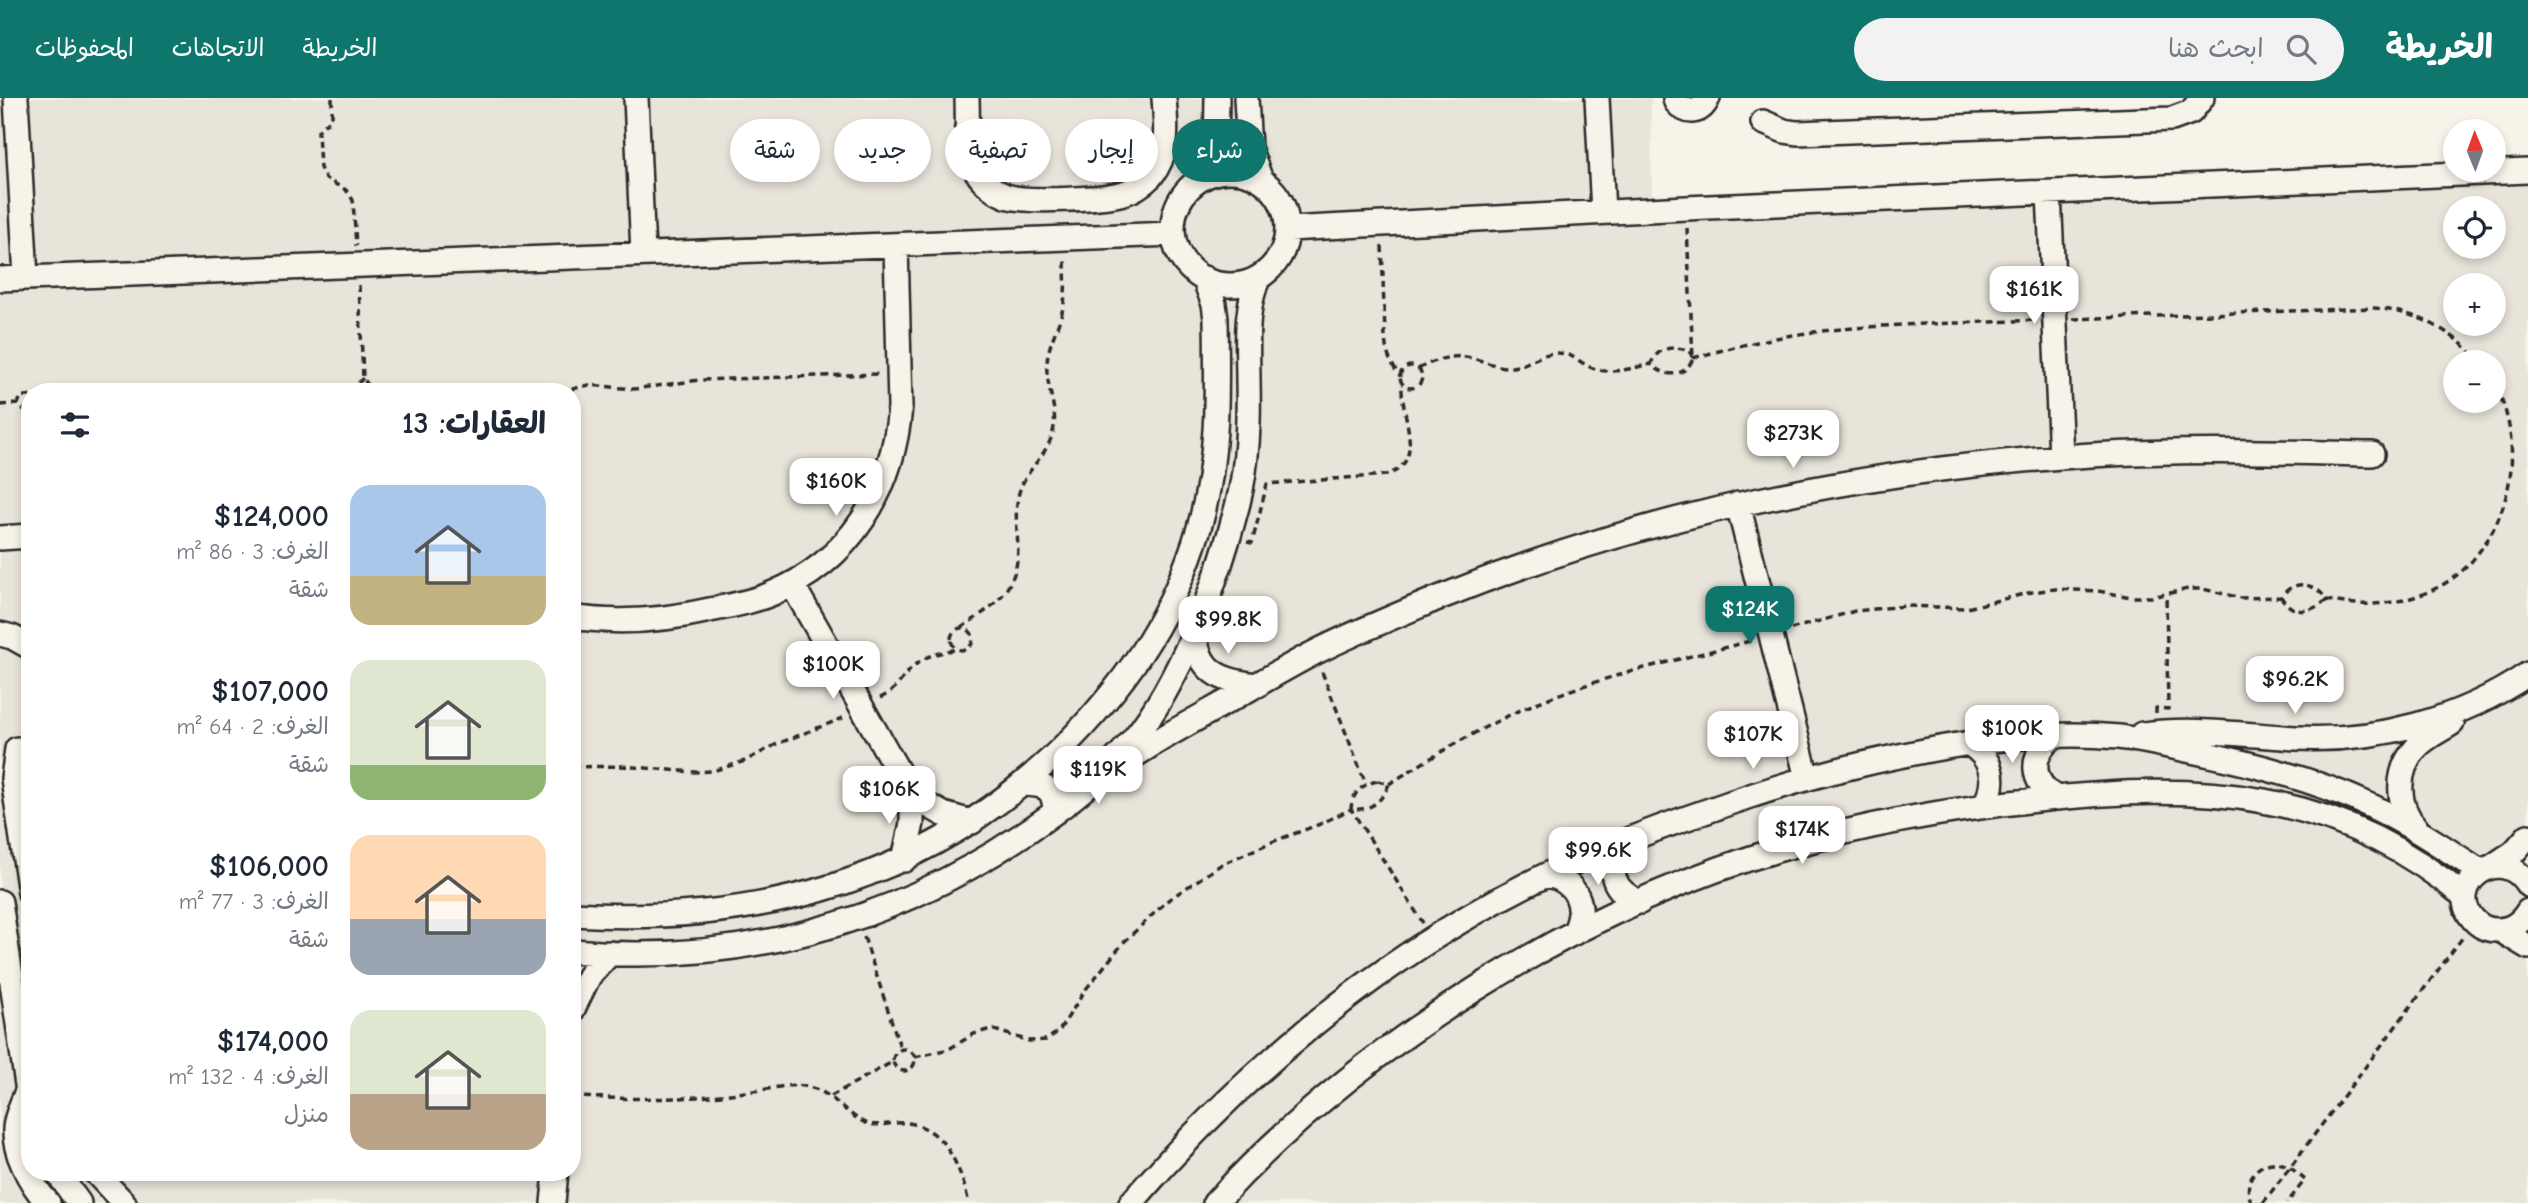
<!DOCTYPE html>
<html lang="ar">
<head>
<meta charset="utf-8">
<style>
	:root { --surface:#fff; --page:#f2f2f3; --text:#1f2937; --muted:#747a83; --accent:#0f766e }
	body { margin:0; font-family:"Comic Neue","Playpen Sans Arabic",sans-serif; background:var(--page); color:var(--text); direction:rtl; height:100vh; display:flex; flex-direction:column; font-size:26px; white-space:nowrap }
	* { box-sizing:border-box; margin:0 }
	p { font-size:23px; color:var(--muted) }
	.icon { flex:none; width:38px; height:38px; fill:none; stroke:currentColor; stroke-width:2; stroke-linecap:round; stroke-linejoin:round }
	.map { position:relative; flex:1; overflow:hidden; direction:ltr }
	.drawer { position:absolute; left:21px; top:285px; width:560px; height:798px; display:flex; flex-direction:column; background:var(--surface); border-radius:28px; box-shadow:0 4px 10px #0003; direction:rtl }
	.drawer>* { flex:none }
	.guide { position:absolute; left:602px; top:21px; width:665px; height:63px; direction:rtl; display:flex; gap:14px }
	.needle { width:46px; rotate:359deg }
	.fabs { position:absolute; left:2443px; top:21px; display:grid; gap:14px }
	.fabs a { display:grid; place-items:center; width:63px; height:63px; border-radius:50%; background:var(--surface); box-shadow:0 4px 10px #0003; font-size:35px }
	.price { position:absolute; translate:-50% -60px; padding:0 16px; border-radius:14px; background:#fff; color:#222; font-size:23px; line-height:46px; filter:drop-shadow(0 2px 4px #0008) }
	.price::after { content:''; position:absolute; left:50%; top:42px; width:21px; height:16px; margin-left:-10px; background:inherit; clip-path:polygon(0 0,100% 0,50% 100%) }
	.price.selected { background:var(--accent); color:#fff }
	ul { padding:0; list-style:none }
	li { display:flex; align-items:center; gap:21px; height:175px; padding:0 35px }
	li span { display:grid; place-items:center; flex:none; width:196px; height:140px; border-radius:21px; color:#555 }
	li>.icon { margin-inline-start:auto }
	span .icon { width:84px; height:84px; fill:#fffc; stroke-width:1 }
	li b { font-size:30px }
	h2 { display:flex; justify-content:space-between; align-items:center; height:84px; padding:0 35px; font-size:30px }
	.tag { padding:0 24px; border-radius:32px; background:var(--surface); box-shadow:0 4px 10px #0003; font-size:24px; line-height:63px }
	.tag.selected { background:var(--accent); color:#fff }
	header { display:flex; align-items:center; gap:42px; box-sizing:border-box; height:98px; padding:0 35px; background:var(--accent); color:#fff }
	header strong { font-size:33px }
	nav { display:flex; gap:38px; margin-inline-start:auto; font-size:24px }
	.search { width:490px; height:63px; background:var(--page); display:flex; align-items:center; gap:18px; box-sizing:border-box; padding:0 24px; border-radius:38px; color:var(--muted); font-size:26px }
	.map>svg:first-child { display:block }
	.built { fill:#e8e4da; fill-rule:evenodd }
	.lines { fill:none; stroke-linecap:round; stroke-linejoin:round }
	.minor-casing { stroke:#2b2b2b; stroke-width:28 }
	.path { stroke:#2b2b2b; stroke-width:3.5; stroke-dasharray:7 5; stroke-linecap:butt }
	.minor { stroke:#f7f3e8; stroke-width:23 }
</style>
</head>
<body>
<header>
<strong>الخريطة</strong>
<div class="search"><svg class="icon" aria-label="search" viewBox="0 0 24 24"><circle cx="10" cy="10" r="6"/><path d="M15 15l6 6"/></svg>ابحث هنا</div>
<nav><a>الخريطة</a><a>الاتجاهات</a><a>المحفوظات</a></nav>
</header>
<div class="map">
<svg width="2528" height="1105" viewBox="0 0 2528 1105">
	<rect width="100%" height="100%" fill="#f7f3e8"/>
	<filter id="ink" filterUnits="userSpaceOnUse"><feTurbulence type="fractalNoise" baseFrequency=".0143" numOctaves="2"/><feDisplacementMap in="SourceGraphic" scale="14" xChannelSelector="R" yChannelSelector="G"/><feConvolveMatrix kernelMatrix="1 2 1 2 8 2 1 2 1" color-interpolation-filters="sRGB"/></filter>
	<g filter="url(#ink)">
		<path class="built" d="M0 0H1651L1652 108 2528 79V1105H0ZM2455 110H2494V149H2455ZM2455 187H2494V226H2455ZM2455 264H2494V303H2455ZM30 294H572V1074H30Z"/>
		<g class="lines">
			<defs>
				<path id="minor" d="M16 0 26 180
					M636 0 643 155
					M967 0C968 24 965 53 977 74 983 84 995 94 1006 98 1027 105 1102 101 1124 95 1134 92 1144 85 1151 78 1170 56 1166 27 1164 0
					M1246 0 1249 50 1261 82
					M1597 0 1603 114
					M1675 0 1676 4C1687 17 1701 16 1708 0
					M1763 24 1784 33 1797 35 2172 21 2191 14 2202 0
					M1173 130a57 57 0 1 1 114 0a57 57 0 1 1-114 0Z
					M1208 77 1216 53 1217 0
					M2049 95 2061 359
					M1288 131 1686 110 2528 73
					M0 181 1173 136
					M1738 406 1807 680
					M0 440 30 438
					M792 486 912 698 943 716 972 724
					M572 519C617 526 666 522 710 512 730 508 752 504 771 496 851 463 893 392 900 309L896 147
					M1194 532C1198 574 1219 583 1258 587
					M0 536 12 539 30 549
					M2142 636C2193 629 2244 637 2296 640 2377 644 2460 622 2528 576
					M2053 639C2029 657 2030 685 2057 700
					M1968 645C1993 660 1998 684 1984 708
					M1063 649C1061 672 1070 686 1095 681 1109 678 1125 663 1137 656 1166 637 1198 620 1228 603 1257 587 1285 570 1314 555 1353 535 1395 518 1436 501 1645 416 1867 371 2091 357 2185 351 2279 354 2372 356
					M17 651 13 680 30 795
					M1024 686C1047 687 1054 690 1055 714
					M2417 731C2396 708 2395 674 2416 650 2425 639 2440 633 2452 625
					M1620 746C1605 771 1613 794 1640 804
					M904 762 912 725V698
					M2493 768 2514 754 2528 738
					M1548 777C1577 784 1588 808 1574 835
					M2528 787C2500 742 2444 788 2473 821 2479 828 2488 832 2497 832 2511 832 2521 825 2528 813
					M0 804 30 1007
					M572 816C763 828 937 779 1072 640 1132 578 1174 514 1199 430 1219 362 1217 291 1216 221L1214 206 1204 180
					M2500 832 2528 849
					M572 853C733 868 889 827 1022 737 1063 710 1101 680 1132 643 1181 583 1219 480 1238 405 1248 365 1249 324 1248 283 1248 249 1244 210 1259 179
					M572 913 589 878 610 855
					M27 993C23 1003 18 1014 16 1024 10 1050 31 1087 48 1105
					M57 1074 79 1105
					M95 1074 124 1105
					M553 1105 556 1074
					M1131 1105C1241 977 1375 864 1526 787 1585 757 1648 733 1710 712 1760 694 1811 678 1863 666 1945 647 2034 631 2119 639 2142 642 2165 647 2187 652 2249 665 2311 680 2369 707 2408 725 2444 750 2480 773
					M1215 1105C1360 947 1578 809 1784 750 1867 726 1951 711 2037 702 2200 684 2334 690 2465 799"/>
			</defs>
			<use href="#minor" class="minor-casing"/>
			<path class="path" d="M332 0V20L318 33 320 70 326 81 346 92 353 102 356 148
				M1687 130 1693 260C1686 280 1664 280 1651 266 1657 249 1674 247 1689 253L1693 260
				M1382 148C1383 169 1383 189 1384 210 1386 238 1381 254 1400 278
				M359 187 363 280 373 294
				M2073 221 2374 210C2417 214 2451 231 2480 264
				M1693 260C1733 249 1773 239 1814 234 1887 225 1961 226 2034 222
				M1400 279a11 11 0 1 1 22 0a11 11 0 1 1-22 0Z
				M1418 271C1437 261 1455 255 1475 261 1488 264 1498 270 1512 269 1529 267 1541 254 1558 255 1572 255 1580 265 1592 270 1611 277 1632 270 1651 266
				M350 294 363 280
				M560 294 589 287 634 291 700 282 879 276
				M30 298H21L18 306 24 312 30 310
				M0 307 18 306
				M1247 444 1252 445 1267 386 1386 377C1428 365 1400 316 1402 287
				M2327 502C2311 514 2294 519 2281 499 2294 480 2316 485 2327 502 2375 513 2436 503 2471 464 2515 413 2524 343 2494 284
				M961 530C980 517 1001 505 1011 483 1025 455 1012 428 1018 399 1023 373 1047 359 1053 334 1059 310 1045 289 1047 265 1048 246 1058 231 1062 214 1067 196 1065 178 1065 160
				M951 541a11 11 0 1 1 22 0a11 11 0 1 1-22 0Z
				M1791 531 1855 513 1905 508 1967 510 2032 494 2055 491 2098 493 2131 499H2152L2188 491H2203L2241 500 2281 499
				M1322 574 1366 686
				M880 600C896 593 901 581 912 570 925 557 941 554 959 551
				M2156 615V610L2168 611 2166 496
				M572 669 622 668 694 674 713 673 745 663 777 646 843 620
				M1378 683 1389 686C1382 704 1370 713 1351 711 1352 695 1362 686 1378 683Z
				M1389 686C1440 654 1492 622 1549 600 1614 575 1683 561 1750 543
				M864 839 901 952
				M893 962a11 11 0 1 1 22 0a11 11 0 1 1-22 0Z
				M915 959 949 951 974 936 991 931 1029 943 1046 942 1059 933 1086 891 1124 844 1168 802 1222 766 1272 744 1320 726 1351 711 1423 825
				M831 998 894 963
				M572 999C613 1000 654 1002 696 999 717 998 738 995 760 992 778 990 794 984 812 990 834 996 846 1017 866 1025 880 1030 893 1023 908 1025 947 1030 961 1073 969 1105
				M2252 1105C2242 1087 2254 1064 2276 1065 2287 1065 2297 1075 2305 1082L2287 1105
				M2263 1105 2463 839"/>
			<use href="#minor" class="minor"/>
		</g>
	</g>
</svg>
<div class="fabs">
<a><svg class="needle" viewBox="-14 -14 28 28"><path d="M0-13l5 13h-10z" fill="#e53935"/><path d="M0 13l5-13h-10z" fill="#747a83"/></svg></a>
<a><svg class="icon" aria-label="locate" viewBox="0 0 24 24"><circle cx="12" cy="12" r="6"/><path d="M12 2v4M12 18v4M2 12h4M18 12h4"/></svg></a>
<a>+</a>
<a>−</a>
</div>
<b class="price" style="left:2034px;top:228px">$161K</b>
<b class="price" style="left:1793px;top:372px">$273K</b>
<b class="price" style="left:836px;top:420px">$160K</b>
<b class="price selected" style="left:1750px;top:548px">$124K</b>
<b class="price" style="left:1228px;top:558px">$99.8K</b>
<b class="price" style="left:833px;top:603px">$100K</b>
<b class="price" style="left:2295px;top:618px">$96.2K</b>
<b class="price" style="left:2012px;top:667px">$100K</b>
<b class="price" style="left:1753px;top:673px">$107K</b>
<b class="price" style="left:1098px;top:708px">$119K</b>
<b class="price" style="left:889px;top:728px">$106K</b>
<b class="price" style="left:1802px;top:768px">$174K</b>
<b class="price" style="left:1598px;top:789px">$99.6K</b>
<div class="guide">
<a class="tag selected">شراء</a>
<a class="tag">إيجار</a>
<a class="tag">تصفية</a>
<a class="tag">جديد</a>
<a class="tag">شقة</a>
</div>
<section class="drawer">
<h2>العقارات: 13<svg class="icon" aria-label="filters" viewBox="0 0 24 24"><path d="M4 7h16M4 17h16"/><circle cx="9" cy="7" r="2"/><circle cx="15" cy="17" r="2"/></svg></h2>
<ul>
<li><span style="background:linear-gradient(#a9c7e8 65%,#c2b280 0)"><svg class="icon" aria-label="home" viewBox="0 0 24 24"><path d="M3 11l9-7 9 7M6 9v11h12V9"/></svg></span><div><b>$124,000</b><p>الغرف: 3 · 86 m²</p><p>شقة</p></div></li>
<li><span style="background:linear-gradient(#dfe7d0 75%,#8fb573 0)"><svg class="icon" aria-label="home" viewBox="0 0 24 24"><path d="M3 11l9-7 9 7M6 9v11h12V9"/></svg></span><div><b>$107,000</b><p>الغرف: 2 · 64 m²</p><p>شقة</p></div></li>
<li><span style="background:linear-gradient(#ffd9b3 60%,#9aa5b1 0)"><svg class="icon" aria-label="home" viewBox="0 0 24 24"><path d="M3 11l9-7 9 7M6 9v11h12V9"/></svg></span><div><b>$106,000</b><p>الغرف: 3 · 77 m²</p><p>شقة</p></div></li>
<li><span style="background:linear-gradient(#dfe7d0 60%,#b9a48a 0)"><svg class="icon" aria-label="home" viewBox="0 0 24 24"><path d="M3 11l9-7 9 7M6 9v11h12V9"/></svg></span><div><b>$174,000</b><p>الغرف: 4 · 132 m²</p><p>منزل</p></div></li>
</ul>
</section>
</div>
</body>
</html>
